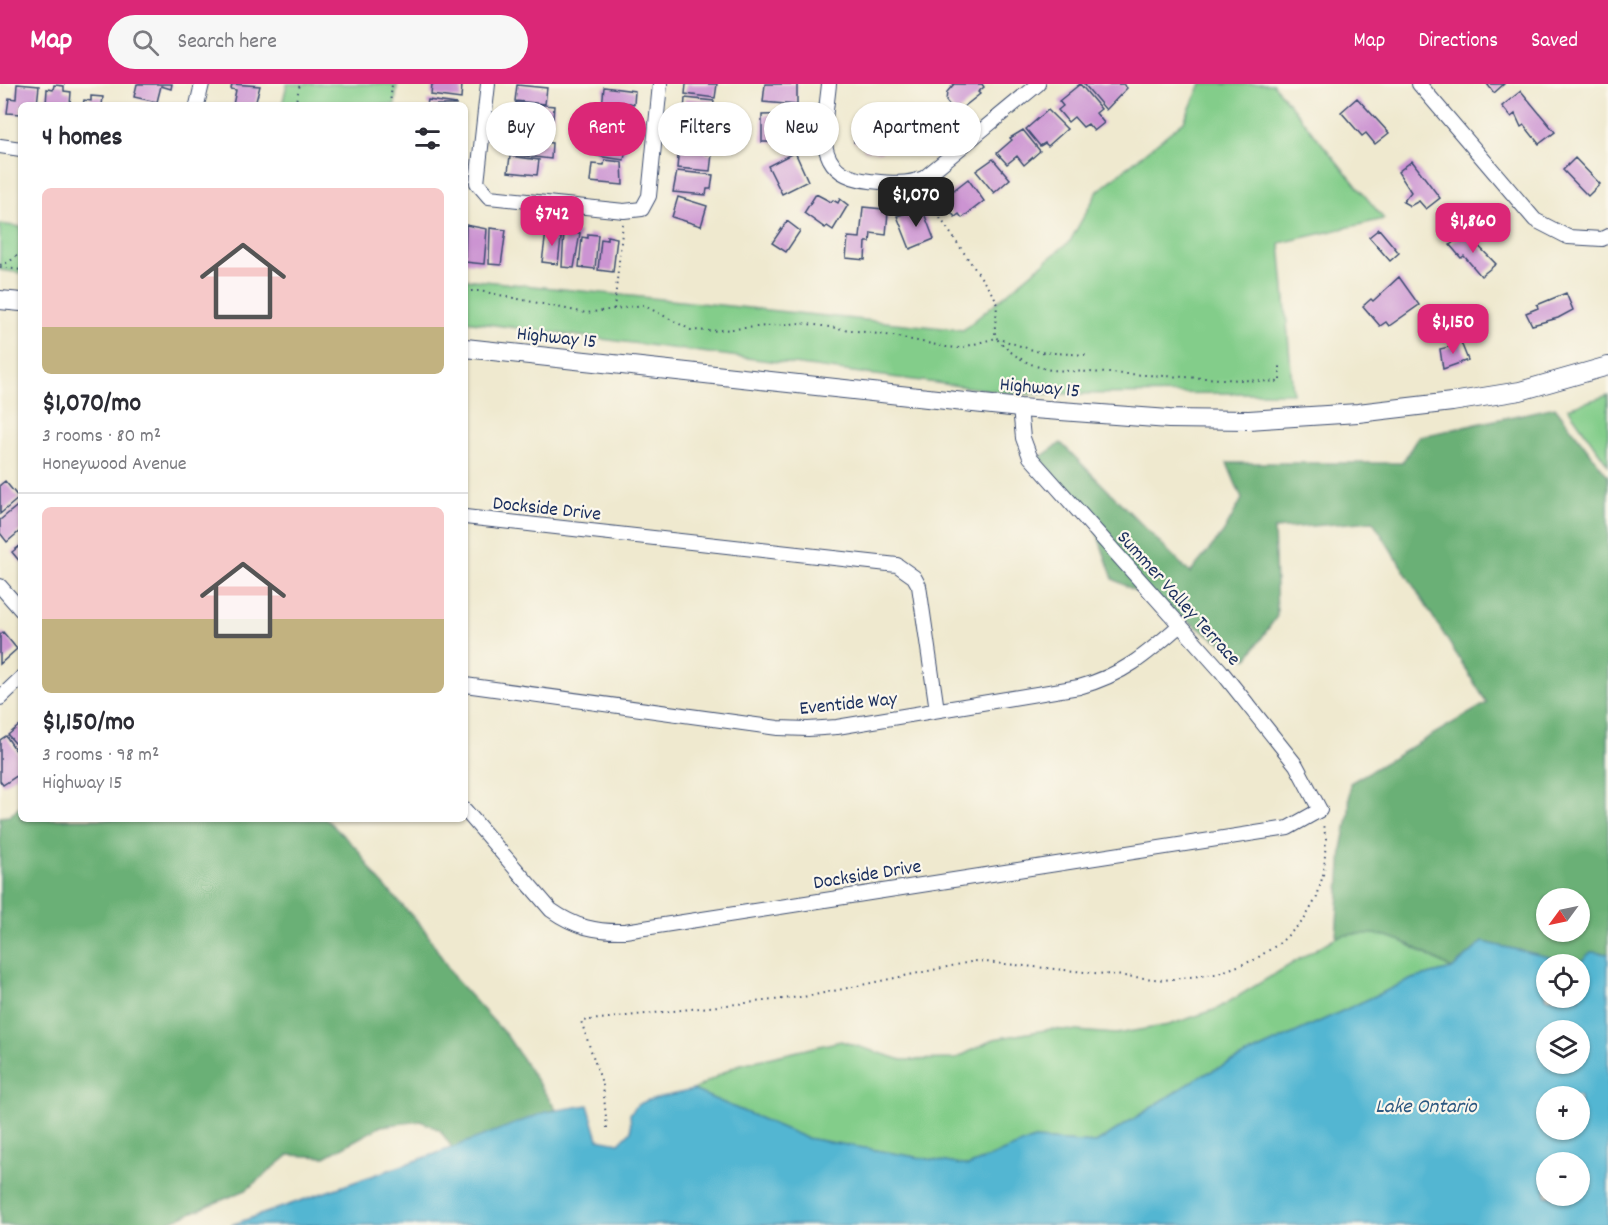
<!DOCTYPE html>
<html lang="en">
<head>
<meta charset="utf-8">
<style>
	:root { --surface:#fff; --page:#f7f7f7; --text:#2b2b33; --muted:#7c7c81; --line:#e1e1e2; --accent:#db2777 }
	body { margin:0; font-family:Dekko,sans-serif; background:var(--page); color:var(--text); height:100vh; display:flex; flex-direction:column; font-size:22px; white-space:nowrap }
	* { box-sizing:border-box; margin:0 }
	p { font-size:20px; color:var(--muted) }
	.icon { flex:none; width:33px; height:33px; fill:none; stroke:currentColor; stroke-width:2; stroke-linecap:round; stroke-linejoin:round }
	.map { position:relative; flex:1; overflow:hidden }
	.side { position:absolute; left:18px; top:18px; width:450px; height:720px; display:flex; flex-direction:column; background:var(--surface); border-radius:9px; box-shadow:0 2px 4px #0004 }
	.side>* { flex:none }
	.guide { position:absolute; left:486px; top:18px; width:570px; height:54px; display:flex; gap:12px }
	.needle { width:39px; rotate:237deg }
	.buttons { position:absolute; left:1536px; top:804px; display:grid; gap:12px }
	.buttons a { display:grid; place-items:center; width:54px; height:54px; border-radius:50%; background:var(--surface); box-shadow:0 2px 4px #0004; font-size:30px }
	.price { position:absolute; translate:-50% -51px; padding:0 14px; border-radius:12px; background:var(--accent); color:#fff; font-size:20px; line-height:39px; filter:drop-shadow(0 2px 3px #0008) }
	.price::after { content:''; position:absolute; left:50%; top:36px; width:18px; height:14px; margin-left:-9px; background:inherit; clip-path:polygon(0 0,100% 0,50% 100%) }
	.price.current { background:#222; color:#fff }
	ul { padding:0; list-style:none }
	li { display:grid; align-content:center; gap:12px; height:318px; padding:0 24px }
	li+li { border-top:2px solid var(--line) }
	li span { display:grid; place-items:center; height:186px; border-radius:9px; color:#555 }
	li>.icon { margin-inline-start:auto }
	span .icon { width:108px; height:108px; fill:#fffc; stroke-width:1 }
	li b { font-size:26px }
	h2 { display:flex; justify-content:space-between; align-items:center; height:72px; padding:0 24px; font-size:26px }
	.chip { padding:0 21px; border-radius:27px; background:var(--surface); box-shadow:0 2px 4px #0004; font-size:21px; line-height:54px }
	.chip.current { background:var(--accent); color:#fff }
	header { display:flex; align-items:center; gap:36px; box-sizing:border-box; height:84px; padding:0 30px; background:var(--accent); color:#fff }
	header strong { font-size:28px }
	nav { display:flex; gap:33px; margin-inline-start:auto; font-size:21px }
	.search { width:420px; height:54px; background:var(--page); display:flex; align-items:center; gap:15px; box-sizing:border-box; padding:0 21px; border-radius:33px; color:var(--muted); font-size:22px }
	.map>svg:first-child { display:block }
	.green { fill:#83cd8a; stroke:#4f7e74; stroke-width:1.5 }
	.forest { fill:#6ab076; stroke:#42706a; stroke-width:1.5; fill-rule:evenodd }
	.water { fill:#53b6d2; stroke:#377298; stroke-width:1.5; fill-rule:evenodd }
	.building { fill:#cc94d2 }
	.lines { fill:none; stroke-linecap:round; stroke-linejoin:round }
	.minor-casing { stroke:#3b4b6f; stroke-width:16 }
	.secondary-casing { stroke:#3b4b6f; stroke-width:20 }
	.path { stroke:#3b4b6f; stroke-width:2; stroke-dasharray:1.5 4.5; stroke-linecap:butt }
	.minor { stroke:#fff; stroke-width:14 }
	.secondary { stroke:#fff; stroke-width:18 }
	.labels { text-anchor:middle; stroke-width:4.5; stroke-linejoin:round; paint-order:stroke }
	.street-label { font-size:20px; fill:#1b2f5e; stroke:#fbf7ec }
	.water-label { font-size:21px; font-style:italic; fill:#2c5881; stroke:#fbf7ec }
</style>
</head>
<body>
<header>
<strong>Map</strong>
<div class="search"><svg class="icon" aria-label="search" viewBox="0 0 24 24"><circle cx="10" cy="10" r="6"/><path d="M15 15l6 6"/></svg>Search here</div>
<nav><a>Map</a><a>Directions</a><a>Saved</a></nav>
</header>
<div class="map">
<svg width="1608" height="1141" viewBox="0 0 1608 1141">
	<rect width="100%" height="100%" fill="#fbf7ec"/>
	<filter id="ink" filterUnits="userSpaceOnUse"><feTurbulence type="fractalNoise" baseFrequency=".0167" numOctaves="2"/><feDisplacementMap in="SourceGraphic" scale="12" xChannelSelector="R" yChannelSelector="G"/><feConvolveMatrix kernelMatrix="1 2 1 2 8 2 1 2 1" color-interpolation-filters="sRGB"/></filter>
	<filter id="wash" filterUnits="userSpaceOnUse"><feTurbulence type="fractalNoise" baseFrequency=".008" numOctaves="4" result="noise"/><feDisplacementMap in="SourceGraphic" scale="24" xChannelSelector="R" yChannelSelector="G"/><feGaussianBlur stdDeviation="1.35" result="paint"/><feColorMatrix in="noise" values="0 0 0 0 0 0 0 0 0 0 0 0 0 0 0 0 0 1.4 0 .05"/><feComposite in="paint" operator="in"/></filter>
	<g filter="url(#wash)">
		<rect width="100%" height="100%" fill="#efe9cf"/>
		<path class="green" d="M287 0H397L395 21H282Z
			M1201 0H1273L1384 135 1280 159 1293 309 1020 310 465 237V195L963 246 1070 157 1098 107 1184 37Z
			M0 140 21 143V189L0 186Z
			M1608 311V381L1568 324Z
			M1361 848 1395 853 1452 885 1412 895 1199 993 1096 1059 1034 1055 968 1082 806 1054 693 1006 737 981 841 957 902 976 955 975 994 955 1051 945 1116 950 1169 941 1217 925 1336 853Z"/>
		<path class="forest" d="M1555 323 1608 392V870L1591 868 1579 880 1483 858 1452 885C1408 860 1389 842 1336 853L1342 765 1349 729 1350 699 1487 619 1373 437 1274 445 1277 532 1247 575 1169 525 1113 495 1091 432 1039 374 1061 359 1190 489 1223 449 1242 415 1227 379H1402L1418 353ZM1546 814H1580V848H1546Z
			M21 722V735H326L358 766 376 793 424 845 455 895 507 952 561 1033 455 1068 440 1046 421 1037 381 1042 325 1073 289 1071 246 1106 162 1141H0V733L9 732Z"/>
		<path class="water" d="M1483 858 1578 880 1591 868 1608 870V1141H231L435 1070 546 1028 588 1021 598 1055 619 1059 631 1047 630 1030 637 1021 648 1016 693 1006 806 1054 968 1082 1034 1055 1096 1059 1199 993 1412 895 1452 885ZM1546 880H1580V914H1546ZM1546 946H1580V980H1546ZM1546 1012H1580V1046H1546ZM1546 1078H1580V1112H1546Z"/>
		<g id="blocks">
			<path class="building" d="M17 0 39 2 37 21H21V30L7 29 9 14 16 15Z
				M137 0H172L171 5 161 2 157 18 134 13Z
				M232 0 260 2 255 21H233L236 6 231 5Z
				M432 0H462L461 15 431 11Z
				M686 0H717L715 14 685 10Z
				M765 0H797V21L763 18Z
				M954 0H982L984 3 978 8 980 10 956 29 946 17 947 8Z
				M1080 0 1101 25 1096 29 1104 39 1094 47 1088 40 1083 43 1074 33 1068 38 1058 26 1063 22 1059 17Z
				M1084 0H1123L1127 4 1106 26Z
				M1487 0H1504L1494 9Z
				M54 1 64 2V7L71 8 70 21H46L47 5 53 6Z
				M517 1 547 4 545 20 515 17Z
				M604 3 635 7 634 20 629 19 628 29 602 23Z
				M1521 7 1555 48 1539 60 1524 41 1521 43 1515 30 1511 33 1502 22Z
				M91 12 103 13 102 21H83L84 16 91 17Z
				M685 14 714 17 712 36 687 34 688 27H684Z
				M1357 14 1389 49 1375 60 1366 49 1362 52 1341 28Z
				M428 16 456 20V21H427Z
				M516 18 554 22 553 35 541 34V38L512 35Z
				M906 26H918L917 31H925V54L915 56V62H908V66H892L893 31H906Z
				M1048 26 1067 45 1048 62 1045 59 1040 62 1026 45Z
				M611 28 627 30 626 41H630L629 52 596 48 598 31 610 33Z
				M857 29 884 32 882 68 864 66 865 59 854 58Z
				M795 30V58H762V31Z
				M515 36 543 40 542 56 515 53Z
				M681 38 714 42 713 58 702 57 701 61 684 59 686 49 680 48Z
				M1023 46 1040 67 1024 81 1017 72 1007 80 997 69 1012 56 1010 54Z
				M599 51 628 54 624 76 597 72 595 64 598 62Z
				M515 55 552 59 551 75 509 70 511 59 515 60Z
				M679 62 707 65 706 70H712L710 87 677 84Z
				M795 68 808 97 782 110 768 82Z
				M510 72 539 76 537 91 508 88Z
				M1575 74 1600 100 1588 112 1563 86Z
				M993 75 1010 95 994 109 976 87Z
				M605 76 622 78 623 101 590 98 592 80 604 81Z
				M1412 77 1440 114 1426 125 1419 117 1410 122 1403 118 1411 108 1398 88Z
				M677 87 713 91 711 105H707L706 111 673 108Z
				M968 95 984 117 962 134 959 130 955 133 941 116Z
				M816 110 831 118 833 116 838 119 840 115 848 121 833 146 827 142 825 144 804 129Z
				M678 113 707 122 701 142 672 133Z
				M863 123 883 125V128H888L886 151 871 149 870 158H866L865 176 846 174 848 153 860 154Z
				M922 124 934 155 910 165 897 132Z
				M787 137 800 147 786 168 772 159Z
				M466 141 487 145 484 180 465 178Z
				M490 144 506 146 501 181 489 180Z
				M552 144 562 146 558 180 542 178 546 148H552Z
				M1379 145 1399 169 1390 177 1369 153Z
				M564 147 580 149 574 184 562 183Z
				M1465 148 1496 180 1481 192 1464 172 1461 174 1450 161Z
				M588 150 598 151 595 185 579 183 582 153 588 154Z
				M607 152 617 154 613 188 598 186 601 155 607 156Z
				M1399 193 1419 221 1389 242 1386 238 1380 242 1363 222 1371 215 1373 217Z
				M1566 209 1573 226 1558 234 1532 241 1526 229 1538 224 1537 221Z
				M1460 256 1468 276 1443 285 1440 265 1453 262 1452 258Z
				M5 397 19 414 0 430V401Z
				M21 419V446L7 458 0 449V436Z
				M21 461V479L12 468Z
				M3 548 17 565 0 580V551Z
				M21 640V666L8 651Z
				M6 652 21 674V689L3 701 0 697V656Z"/>
		</g>
	</g>
	<g filter="url(#ink)">
		<use href="#blocks" fill-opacity="0" stroke="#3b4b6f" stroke-width="1.5"/>
		<g class="lines">
			<defs>
				<path id="minor" d="M488 0 477 99 489 113 624 127 642 125 649 112 660 0
					M829 0C825 43 810 91 870 97 890 99 905 101 924 94L1038 0
					M1419 0 1535 136 1568 153 1602 155 1608 152
					M197 21 202 0
					M0 62 21 65
					M465 433 897 481 914 493 919 502 937 626
					M0 502 21 526
					M465 601 778 644 808 645 837 643 1079 603C1123 591 1146 571 1180 541
					M0 614 21 594
					M465 726 551 826C575 843 596 848 625 847L1288 744 1320 726 1296 681 1221 587 1030 373 1023 354 1020 324"/>
				<path id="secondary" d="M0 216 21 218
					M465 264 1020 324 1169 335 1249 336 1358 329 1452 318 1520 307 1608 282"/>
			</defs>
			<use href="#minor" class="minor-casing"/>
			<use href="#secondary" class="secondary-casing"/>
			<path class="path" d="M295 21 300 0
				M390 21 392 0
				M923 109 995 214C1000 228 992 240 996 254L1039 268 1086 271
				M0 181 9 178 21 168
				M0 183 21 186
				M465 207H480L586 229 643 221 691 246 711 247 801 239 893 252 946 263 960 264 996 254C1013 272 1027 281 1051 286L1280 298V282
				M614 225 623 139
				M607 1044 603 1002 581 937 810 912 975 877 1164 896 1216 890 1254 876 1280 859 1304 836 1317 813 1324 787 1326 754 1323 741"/>
			<use href="#minor" class="minor"/>
			<use href="#secondary" class="secondary"/>
		</g>
	</g>
	<g class="labels">
		<g class="street-label">
			<text transform="translate(557 252) rotate(6)" y="7">Highway 15</text>
			<text transform="translate(1040 302) rotate(5)" y="7">Highway 15</text>
			<text transform="translate(547 423) rotate(6)" y="7">Dockside Drive</text>
			<text transform="translate(1180 513) rotate(48)" y="7">Summer Valley Terrace</text>
			<text transform="translate(848 618) rotate(-6)" y="7">Eventide Way</text>
			<text transform="translate(867 789) rotate(-9)" y="7">Dockside Drive</text>
		</g>
		<g class="water-label">
			<text x="1426" y="1028">Lake Ontario</text>
		</g>
	</g>
</svg>
<div class="buttons">
<a><svg class="needle" viewBox="-14 -14 28 28"><path d="M0-13l5 13h-10z" fill="#e53935"/><path d="M0 13l5-13h-10z" fill="#7c7c81"/></svg></a>
<a><svg class="icon" aria-label="locate" viewBox="0 0 24 24"><circle cx="12" cy="12" r="6"/><path d="M12 2v4M12 18v4M2 12h4M18 12h4"/></svg></a>
<a><svg class="icon" aria-label="layers" viewBox="0 0 24 24"><path d="M12 4l9 5-9 5-9-5zM3 14l9 5 9-5"/></svg></a>
<a>+</a>
<a>−</a>
</div>
<b class="price current" style="left:916px;top:144px">$1,070</b>
<b class="price" style="left:552px;top:163px">$742</b>
<b class="price" style="left:1473px;top:170px">$1,860</b>
<b class="price" style="left:1453px;top:271px">$1,150</b>
<div class="guide">
<a class="chip">Buy</a>
<a class="chip current">Rent</a>
<a class="chip">Filters</a>
<a class="chip">New</a>
<a class="chip">Apartment</a>
</div>
<section class="side">
<h2>4 homes<svg class="icon" aria-label="filters" viewBox="0 0 24 24"><path d="M4 7h16M4 17h16"/><circle cx="9" cy="7" r="2"/><circle cx="15" cy="17" r="2"/></svg></h2>
<ul>
<li><span style="background:linear-gradient(#f6c9c9 75%,#c2b280 0)"><svg class="icon" aria-label="home" viewBox="0 0 24 24"><path d="M3 11l9-7 9 7M6 9v11h12V9"/></svg></span><div><b>$1,070/mo</b><p>3 rooms · 80 m²</p><p>Honeywood Avenue</p></div></li>
<li><span style="background:linear-gradient(#f6c9c9 60%,#c2b280 0)"><svg class="icon" aria-label="home" viewBox="0 0 24 24"><path d="M3 11l9-7 9 7M6 9v11h12V9"/></svg></span><div><b>$1,150/mo</b><p>3 rooms · 98 m²</p><p>Highway 15</p></div></li>
</ul>
</section>
</div>
</body>
</html>
